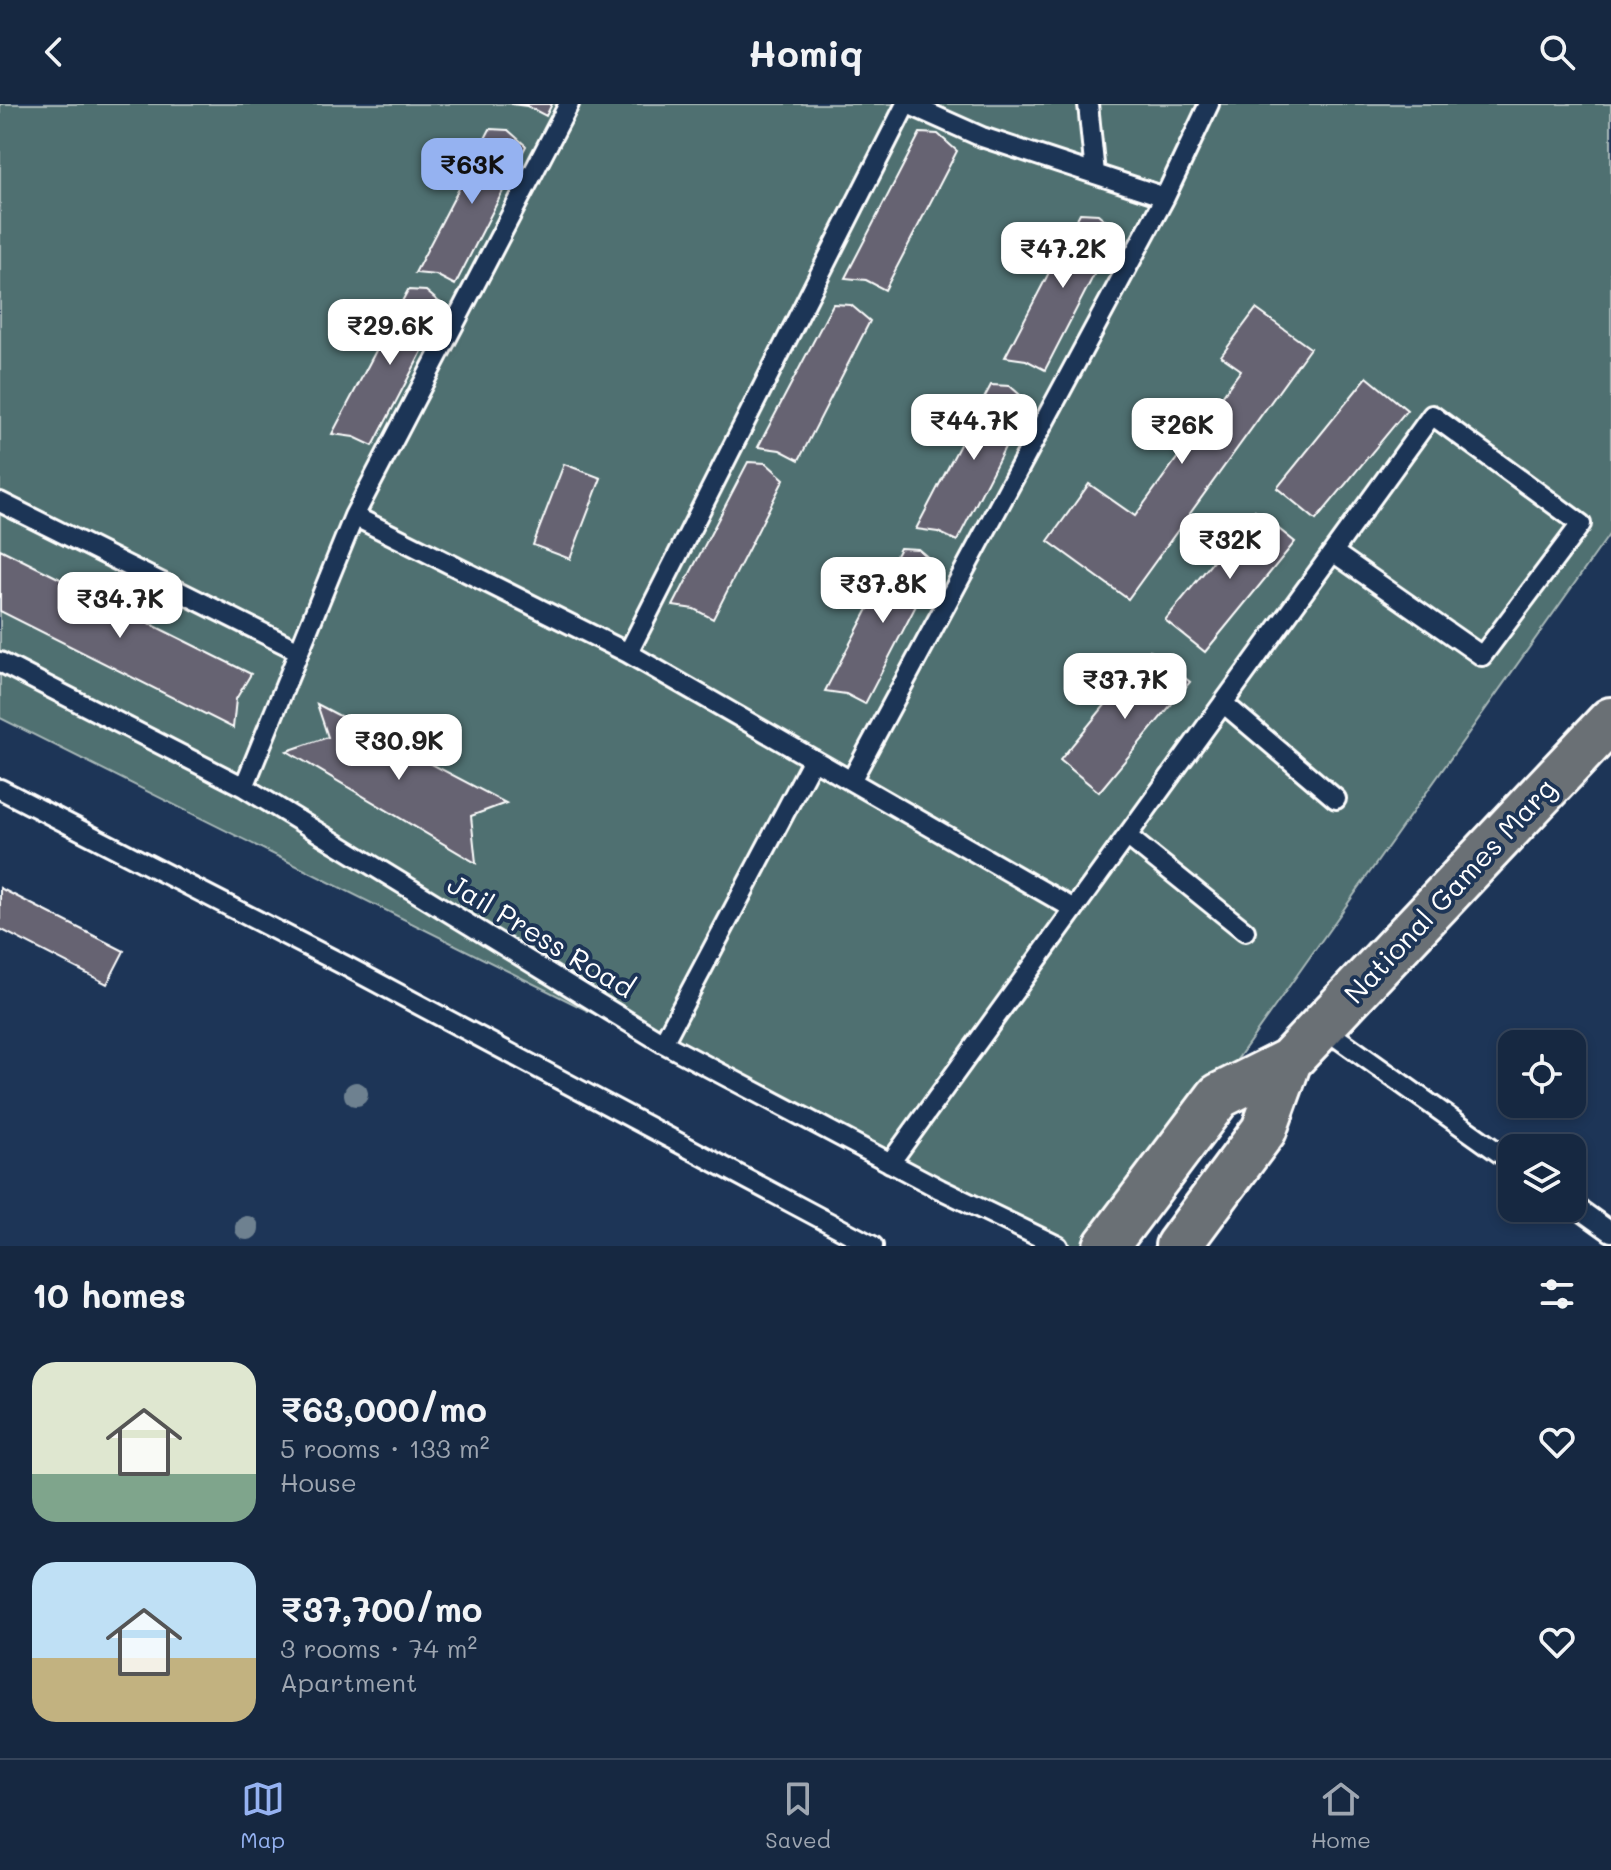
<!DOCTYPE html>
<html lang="en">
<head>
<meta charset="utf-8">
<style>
	:root { --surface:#162841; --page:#23344c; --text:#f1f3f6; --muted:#9ea6b1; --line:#35445a; --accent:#95b2f1 }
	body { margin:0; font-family:Mali,sans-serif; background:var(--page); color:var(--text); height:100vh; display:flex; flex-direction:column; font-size:30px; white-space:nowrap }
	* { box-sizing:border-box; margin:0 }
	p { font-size:26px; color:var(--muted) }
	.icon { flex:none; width:44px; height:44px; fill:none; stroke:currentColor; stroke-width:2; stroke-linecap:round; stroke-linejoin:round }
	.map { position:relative; height:1142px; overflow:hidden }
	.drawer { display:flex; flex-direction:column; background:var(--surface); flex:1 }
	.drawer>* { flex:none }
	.tools { position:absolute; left:1498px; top:926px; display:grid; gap:16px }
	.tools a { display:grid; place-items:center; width:88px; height:88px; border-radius:16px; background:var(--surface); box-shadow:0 4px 12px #0003,0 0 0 2px var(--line); font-size:40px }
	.price { position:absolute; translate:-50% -68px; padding:0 18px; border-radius:16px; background:#fff; color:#222; font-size:26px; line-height:52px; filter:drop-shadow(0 2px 4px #0008) }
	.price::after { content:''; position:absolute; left:50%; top:48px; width:24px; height:18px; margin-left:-12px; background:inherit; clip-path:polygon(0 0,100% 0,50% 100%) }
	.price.active { background:var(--accent); color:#111 }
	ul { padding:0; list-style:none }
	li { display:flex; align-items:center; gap:24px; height:200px; padding:0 32px }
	li span { display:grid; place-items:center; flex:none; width:224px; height:160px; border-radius:24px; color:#555 }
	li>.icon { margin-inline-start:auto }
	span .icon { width:96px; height:96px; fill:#fffc; stroke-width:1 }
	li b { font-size:34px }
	h2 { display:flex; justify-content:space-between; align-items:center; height:96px; padding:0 32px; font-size:34px }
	header { display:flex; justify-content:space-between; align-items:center; height:104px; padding:0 32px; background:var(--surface); font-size:36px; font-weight:700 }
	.tabs { display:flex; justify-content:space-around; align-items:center; height:112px; border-top:2px solid var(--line); background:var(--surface); font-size:22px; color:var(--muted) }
	.tabs a { display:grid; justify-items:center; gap:4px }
	.tabs .active { color:var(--accent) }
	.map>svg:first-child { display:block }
	.green { fill:#507071; stroke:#a8b8b8; stroke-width:2 }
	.building { fill:#666372; stroke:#fff; stroke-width:2 }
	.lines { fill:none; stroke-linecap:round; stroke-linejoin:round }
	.lane-casing { stroke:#fff; stroke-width:24 }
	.primary-casing { stroke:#fff; stroke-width:50 }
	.lane { stroke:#1d3557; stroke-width:18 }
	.primary { stroke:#6b6f75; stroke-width:44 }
	.tree { fill:#6e8190 }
	.labels { text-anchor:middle; stroke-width:8; stroke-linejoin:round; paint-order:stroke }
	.street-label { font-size:28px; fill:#fff; stroke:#1d3557 }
</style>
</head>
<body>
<header><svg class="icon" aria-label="back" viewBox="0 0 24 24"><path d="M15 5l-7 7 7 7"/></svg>Homiq<svg class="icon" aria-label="search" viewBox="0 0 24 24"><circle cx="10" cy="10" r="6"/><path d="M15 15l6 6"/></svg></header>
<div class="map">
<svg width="1611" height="1142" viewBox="0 0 1611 1142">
	<rect width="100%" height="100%" fill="#1d3557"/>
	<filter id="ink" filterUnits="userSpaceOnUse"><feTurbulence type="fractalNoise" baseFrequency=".0125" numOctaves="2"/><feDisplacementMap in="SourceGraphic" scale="16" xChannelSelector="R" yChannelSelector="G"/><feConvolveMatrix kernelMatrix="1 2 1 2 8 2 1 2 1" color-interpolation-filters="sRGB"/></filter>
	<g filter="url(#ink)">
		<path class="green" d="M0 0H1611V428L1105 1142H1060L0 614Z"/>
		<path class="building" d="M511 0H552L546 12 527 2Z
			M490 25 508 26 526 42 455 181 436 171 415 169Z
			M920 29 938 30 957 47 885 186 866 176 845 174Z
			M1080 109 1098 110 1117 126 1045 266 1026 256 1005 253Z
			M408 186 426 187 445 203 373 342 354 333 332 330Z
			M833 200 851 201 870 217 799 356 780 346 758 343Z
			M1256 205 1310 244 1128 495 1048 437 1089 380 1135 412 1241 266 1221 252Z
			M1367 273 1407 306 1316 416 1277 384Z
			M991 281 1010 282 1028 298 957 437 938 428 916 425Z
			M748 358 766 359 784 375 713 515 694 505 673 502Z
			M564 360 601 374 570 455 533 441Z
			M1255 406 1295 438 1205 548 1165 516Z
			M900 444 918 445 937 461 865 600 846 590 825 587Z
			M0 445 251 570 236 595 233 624 0 507Z
			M1150 546 1190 578 1099 688 1060 656Z
			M317 600 506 699 471 712 476 759 287 647 328 633Z
			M0 784 124 847 107 880 0 825Z"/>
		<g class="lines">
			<defs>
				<path id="lane" d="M908 0 982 33 1165 93 1209 0
					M1088 0 1095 70
					M0 398 299 547
					M354 412 569 0
					M628 549 906 0
					M0 558 244 683 663 939 940 1085 1058 1142
					M1223 599 1336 695
					M851 677 1165 93
					M244 683 354 412 628 549 1074 805
					M0 685 346 862 873 1142
					M1127 732 1245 827
					M1322 923 1512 1058
					M663 939 813 655
					M890 1059 1432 311 1581 420 1482 552 1333 448
					M1572 1100 1611 1128"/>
				<path id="primary" d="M1106 1142 1219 992 1289 957 1611 616
					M1178 1142 1264 1026 1289 957"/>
			</defs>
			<use href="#lane" class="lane-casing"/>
			<use href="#primary" class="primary-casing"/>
			<use href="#lane" class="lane"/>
			<use href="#primary" class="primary"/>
		</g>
		<g class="tree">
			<circle cx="356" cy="990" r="12"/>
			<circle cx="247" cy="1124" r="12"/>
		</g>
	</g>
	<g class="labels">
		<g class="street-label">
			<text transform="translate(1450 787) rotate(-47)" y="10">National Games Marg</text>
			<text transform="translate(541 832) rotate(31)" y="10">Jail Press Road</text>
		</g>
	</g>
</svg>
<div class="tools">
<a><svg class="icon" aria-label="locate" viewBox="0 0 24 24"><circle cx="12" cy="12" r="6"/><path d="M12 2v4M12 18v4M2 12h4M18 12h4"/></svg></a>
<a><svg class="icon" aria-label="layers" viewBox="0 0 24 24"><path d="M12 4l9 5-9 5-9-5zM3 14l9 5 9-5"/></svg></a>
</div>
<b class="price active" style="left:472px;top:102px">₹63K</b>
<b class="price" style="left:1063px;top:186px">₹47.2K</b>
<b class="price" style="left:390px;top:263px">₹29.6K</b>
<b class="price" style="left:974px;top:358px">₹44.7K</b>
<b class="price" style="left:1182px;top:362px">₹26K</b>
<b class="price" style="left:1230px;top:477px">₹32K</b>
<b class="price" style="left:883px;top:521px">₹37.8K</b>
<b class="price" style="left:120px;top:536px">₹34.7K</b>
<b class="price" style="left:1125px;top:617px">₹37.7K</b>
<b class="price" style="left:399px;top:678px">₹30.9K</b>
</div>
<section class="drawer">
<h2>10 homes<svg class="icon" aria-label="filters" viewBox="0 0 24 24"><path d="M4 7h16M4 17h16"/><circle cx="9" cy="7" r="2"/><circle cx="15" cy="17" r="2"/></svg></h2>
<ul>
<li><span style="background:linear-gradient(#dfe7d0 70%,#7fa58c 0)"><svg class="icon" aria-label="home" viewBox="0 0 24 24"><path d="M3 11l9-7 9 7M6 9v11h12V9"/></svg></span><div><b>₹63,000/mo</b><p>5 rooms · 133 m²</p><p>House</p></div><svg class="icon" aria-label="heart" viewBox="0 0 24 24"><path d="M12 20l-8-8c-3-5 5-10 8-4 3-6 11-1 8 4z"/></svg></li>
<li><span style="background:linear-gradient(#bfe0f5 60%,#c2b280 0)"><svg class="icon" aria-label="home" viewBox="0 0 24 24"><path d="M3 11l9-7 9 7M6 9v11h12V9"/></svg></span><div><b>₹37,700/mo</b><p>3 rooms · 74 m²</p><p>Apartment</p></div><svg class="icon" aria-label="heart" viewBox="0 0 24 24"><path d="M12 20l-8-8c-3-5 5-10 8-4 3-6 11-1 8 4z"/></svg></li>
</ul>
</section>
<nav class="tabs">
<a class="active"><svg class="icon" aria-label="map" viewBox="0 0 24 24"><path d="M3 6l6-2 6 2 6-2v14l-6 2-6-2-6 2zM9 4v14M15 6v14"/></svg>Map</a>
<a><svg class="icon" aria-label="saved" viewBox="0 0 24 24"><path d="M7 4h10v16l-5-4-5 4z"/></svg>Saved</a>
<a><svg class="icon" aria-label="home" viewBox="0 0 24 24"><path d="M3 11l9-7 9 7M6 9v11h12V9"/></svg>Home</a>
</nav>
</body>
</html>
